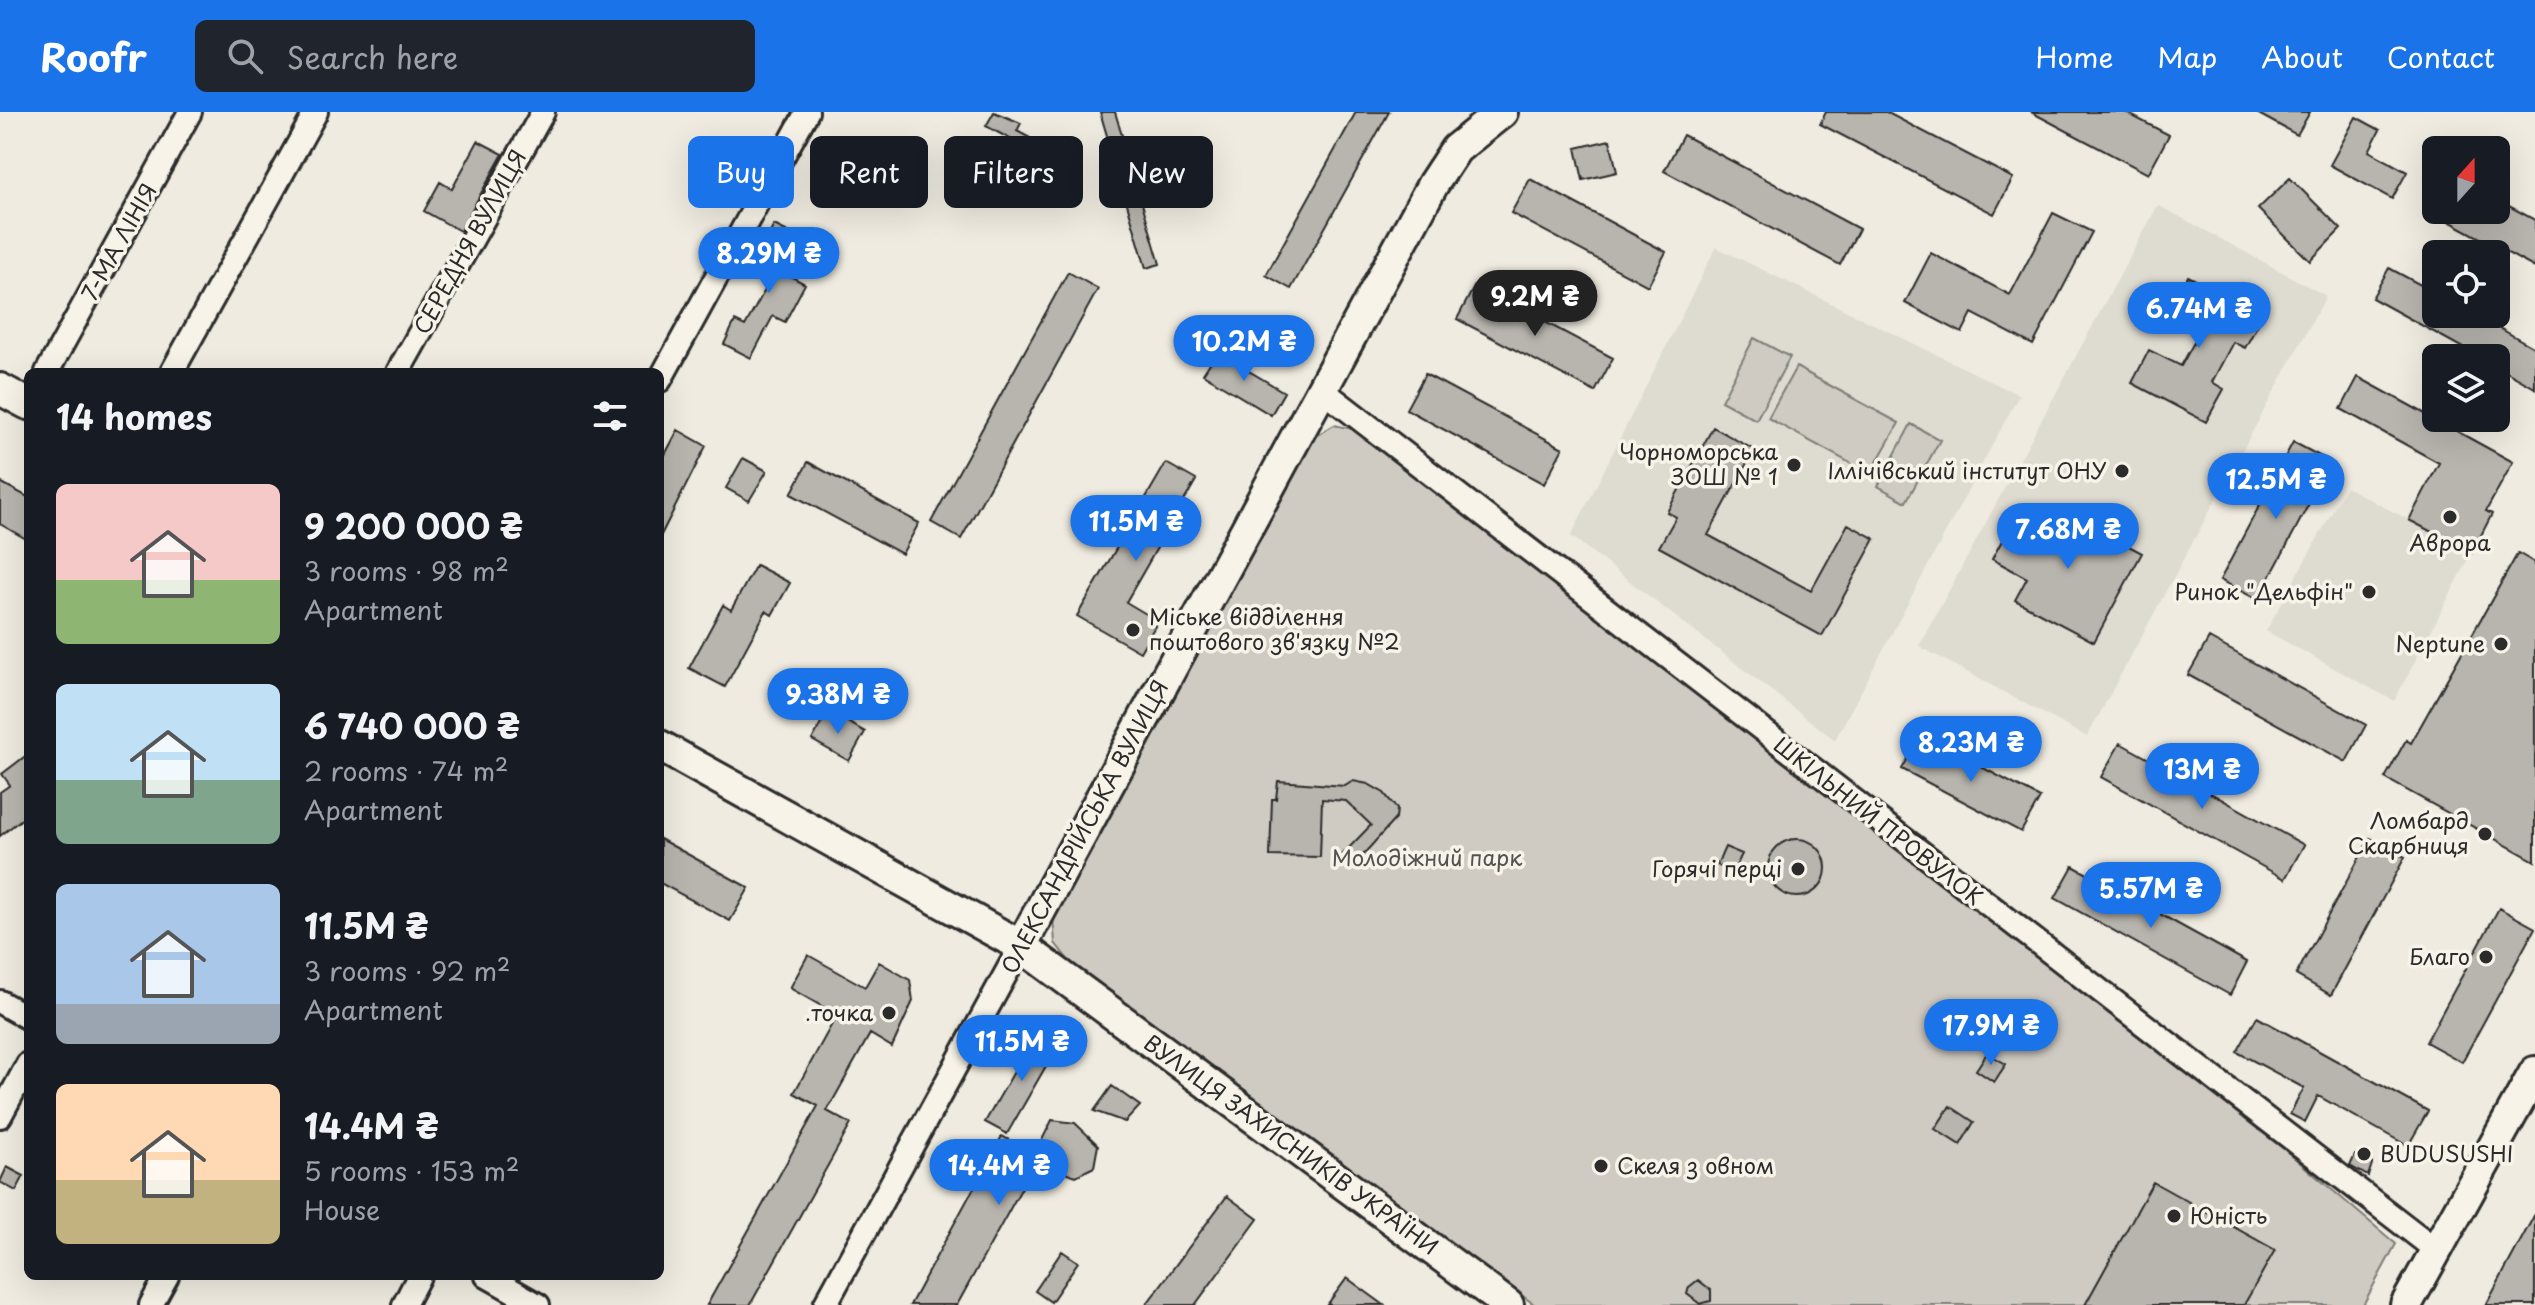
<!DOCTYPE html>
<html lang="en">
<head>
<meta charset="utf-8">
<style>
	:root { --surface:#171b24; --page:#20242c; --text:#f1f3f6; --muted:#9ea1a6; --accent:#1a73e8 }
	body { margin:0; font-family:"Playpen Sans",sans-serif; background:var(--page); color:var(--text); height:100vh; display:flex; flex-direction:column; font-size:30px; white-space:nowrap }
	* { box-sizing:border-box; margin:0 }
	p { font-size:26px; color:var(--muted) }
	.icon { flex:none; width:44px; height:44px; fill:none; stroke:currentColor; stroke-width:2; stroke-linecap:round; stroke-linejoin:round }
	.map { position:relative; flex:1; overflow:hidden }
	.panel { position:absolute; left:24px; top:256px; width:640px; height:912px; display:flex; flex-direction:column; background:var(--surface); border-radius:12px; box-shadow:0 8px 32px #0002 }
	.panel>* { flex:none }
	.top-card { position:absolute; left:688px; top:24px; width:760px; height:72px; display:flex; gap:16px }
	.needle { width:52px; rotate:21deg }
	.buttons { position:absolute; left:2422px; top:24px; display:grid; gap:16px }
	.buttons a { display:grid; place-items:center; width:88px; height:88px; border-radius:12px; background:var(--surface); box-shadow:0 8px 32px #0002; font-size:40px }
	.price { position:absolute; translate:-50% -68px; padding:0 18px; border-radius:28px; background:var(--accent); color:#fff; font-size:26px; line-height:52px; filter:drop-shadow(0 2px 4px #0008) }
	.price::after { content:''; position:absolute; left:50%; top:48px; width:24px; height:18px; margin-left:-12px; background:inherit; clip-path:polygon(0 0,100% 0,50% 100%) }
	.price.current { background:#222; color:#fff }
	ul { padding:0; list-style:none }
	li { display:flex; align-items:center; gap:24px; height:200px; padding:0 32px }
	li span { display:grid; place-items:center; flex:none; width:224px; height:160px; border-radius:12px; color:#555 }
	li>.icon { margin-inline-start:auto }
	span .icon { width:96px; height:96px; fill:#fffc; stroke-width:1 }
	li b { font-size:34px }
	h2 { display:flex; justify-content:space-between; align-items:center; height:96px; padding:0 32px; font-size:34px }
	.tag { padding:0 28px; border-radius:12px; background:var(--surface); box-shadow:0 8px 32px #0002; font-size:28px; line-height:72px }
	.tag.current { background:var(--accent); color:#fff }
	header { display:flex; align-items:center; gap:48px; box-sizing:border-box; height:112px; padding:0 40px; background:var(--accent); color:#fff }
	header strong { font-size:38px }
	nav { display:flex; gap:44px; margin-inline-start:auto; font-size:28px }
	.search { width:560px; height:72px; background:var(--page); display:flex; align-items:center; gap:20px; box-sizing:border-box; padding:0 28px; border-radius:12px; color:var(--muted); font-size:30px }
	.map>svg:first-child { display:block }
	.built { fill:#dedbd1 }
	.green { fill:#cfcbc2; stroke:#7d7b76; stroke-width:2 }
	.building { fill:#b8b5ae; stroke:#2b2b2b; stroke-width:2 }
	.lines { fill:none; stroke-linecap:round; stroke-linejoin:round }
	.minor-casing { stroke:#2b2b2b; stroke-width:28 }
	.secondary-casing { stroke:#2b2b2b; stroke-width:36 }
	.minor { stroke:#f7f3e8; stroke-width:22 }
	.secondary { stroke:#f7f3e8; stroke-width:30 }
	.poi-dot { fill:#2b2b2b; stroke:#f7f3e8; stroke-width:3 }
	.labels { text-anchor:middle; stroke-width:7; stroke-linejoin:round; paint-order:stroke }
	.street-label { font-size:22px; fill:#2b2b2b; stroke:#f7f3e8 }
	.poi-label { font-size:22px; fill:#2b2b2b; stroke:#f7f3e8; text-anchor:end }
	.park-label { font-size:22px; fill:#545351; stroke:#f7f3e8 }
</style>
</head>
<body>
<header>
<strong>Roofr</strong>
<div class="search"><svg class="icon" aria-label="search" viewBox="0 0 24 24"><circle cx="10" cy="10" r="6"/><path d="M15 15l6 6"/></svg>Search here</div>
<nav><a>Home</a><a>Map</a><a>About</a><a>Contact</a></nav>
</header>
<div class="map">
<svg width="2535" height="1193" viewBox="0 0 2535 1193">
	<rect width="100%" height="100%" fill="#efebe0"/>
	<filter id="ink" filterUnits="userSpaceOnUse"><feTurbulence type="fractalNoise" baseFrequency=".0125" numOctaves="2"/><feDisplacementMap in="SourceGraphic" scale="16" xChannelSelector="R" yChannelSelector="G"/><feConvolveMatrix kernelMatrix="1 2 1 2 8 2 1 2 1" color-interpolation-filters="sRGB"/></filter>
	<g filter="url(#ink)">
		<path class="built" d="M2158 93 2326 184 2087 625 1919 534Z
			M1716 135 2019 283 1835 628 1571 424Z
			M2346 375 2472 441 2394 589 2266 519Z"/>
		<path class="green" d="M1754 226 1790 245 1756 308 1721 289Z
			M1796 255 1899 311 1870 362 1768 306Z
			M1911 312 1940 328 1906 390 1878 374Z
			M1334 313 1357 318 2285 1038 2396 1132 2363 1193H1535L1070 850 1055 831 1053 805 1314 325Z"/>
		<path class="building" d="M994 0 1021 11 1017 19 1030 26 1016 53 1003 46 1012 28 986 14Z
			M1100 0H1115L1160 152 1146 156Z
			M1356 0H1389L1291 177 1266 163Z
			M1826 0H1886L2013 66 1994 102 1820 12Z
			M2031 0H2125L2169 23 2148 62Z
			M2255 0H2310L2297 23Z
			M2356 5 2380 18 2369 39 2407 60 2392 87 2330 53Z
			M1683 23 1859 117 1840 153 1664 59Z
			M1610 28 1617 60 1583 68 1576 36Z
			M478 29 503 42 460 119 424 99 440 70 452 77Z
			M2290 66 2341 117 2310 149 2258 97Z
			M1530 67 1666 140 1648 174 1511 101Z
			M2496 87 2535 108V156L2429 98H2496Z
			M2053 101 2092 120 2033 233 1972 201 1962 221 1905 191 1931 141 2010 183Z
			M774 113 796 124 779 158 805 172 785 210 773 204 751 246 724 232 735 209 745 214 776 158 756 148Z
			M2389 156 2436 181V202H2474L2535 236V276L2496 254V246H2481L2372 186Z
			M1068 160 1098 177 961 427 931 410Z
			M2188 164 2263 203 2245 236 2233 230 2212 270 2224 277 2206 310 2132 271 2149 238 2181 254 2203 214 2171 197Z
			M1475 173 1613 246 1595 280 1457 207Z
			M1217 240 1284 280 1271 303 1203 262Z
			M1425 262 1563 336 1544 372 1406 297Z
			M2358 265 2513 350 2486 399 2492 402 2472 441 2409 408 2439 351 2341 297Z
			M1713 315 1754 338 1708 423 1811 479 1848 412 1875 427 1822 524 1659 435 1676 405 1667 400Z
			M678 318 706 334 660 425V352Z
			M2293 330 2331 350 2258 488 2220 468Z
			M743 346 767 359 749 389 726 376Z
			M808 350 919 411 902 442 791 382Z
			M1166 351 1196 368 1126 490 1158 509 1140 540 1077 504Z
			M0 370 28 385V428L0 412Z
			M2063 399 2142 441 2094 530 2015 488 2027 466 1992 447 2015 404 2050 423Z
			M2518 441 2535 451V749L2385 666 2406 628 2411 631Z
			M756 453 790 471 772 503 766 499 725 575 689 556 723 493 731 498Z
			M2209 526 2366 613 2346 650 2188 563Z
			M828 599 865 620 849 649 812 628Z
			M1921 623 2040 686 2021 720 1902 657Z
			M2120 631 2304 733 2285 767 2101 665Z
			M28 642V702L0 724V680L10 673 2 662Z
			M1278 669 1345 674 1353 669 1368 672 1384 681 1397 697 1396 706 1353 754 1344 753 1341 744 1371 713 1346 689 1322 687 1320 745 1270 744 1272 687H1276Z
			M2370 726 2405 745 2331 883 2296 863Z
			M660 727 749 776 730 809 660 771Z
			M1768 756a29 29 0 1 1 58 0a29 29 0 1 1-58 0Z
			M1725 735 1742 742 1733 761 1717 753Z
			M2073 754 2247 850 2230 883 2055 786Z
			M2499 796 2535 816 2462 950 2426 930Z
			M808 843 865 875 879 850 910 868 913 889 892 935 870 922 827 999 851 1012 750 1193H707L818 994 794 981 837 903 790 876Z
			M2257 905 2428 999 2408 1034 2318 984 2305 1010 2290 1002 2304 976 2237 940Z
			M1037 920 1058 933 1007 1022 985 1010Z
			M1987 941 2006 952 1994 970 1976 958Z
			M1112 974 1140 994 1125 1010 1094 999Z
			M1950 994 1974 1010 1960 1033 1935 1017Z
			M1052 1008 1075 1011 1098 1033 1094 1055 1076 1064 1036 1050 957 1193H910L1002 1024 1035 1042Z
			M2368 1039 2372 1052 2368 1064 2350 1054 2355 1043Z
			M7 1055 24 1064 16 1079 0 1070Z
			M2153 1070 2275 1138 2244 1193H2085Z
			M1227 1084 1258 1107 1195 1193H1146Z
			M2535 1102V1193H2486Z
			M1062 1139 1078 1150 1051 1190 1035 1179Z
			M1347 1166 1384 1193H1327Z
			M1698 1168 1711 1178V1189L1700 1192 1687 1182 1689 1175Z"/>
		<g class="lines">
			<defs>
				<path id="minor" d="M47 260 190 0
					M172 260 316 0
					M398 260 543 0
					M660 268 807 0
					M1321 277 2436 1138
					M0 890 28 906
					M0 1004 28 952
					M487 1164 538 1193
					M151 1193 167 1164
					M404 1193 419 1164
					M825 1193 1021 834"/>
				<path id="secondary" d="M0 277 28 292
					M660 634 1021 834 1508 1193
					M1021 834 1433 72 1456 37 1502 0
					M2406 1193 2535 960"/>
			</defs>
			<use href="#minor" class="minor-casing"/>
			<use href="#secondary" class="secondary-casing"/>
			<use href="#minor" class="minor"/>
			<use href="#secondary" class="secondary"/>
		</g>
	</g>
	<g class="poi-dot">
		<circle cx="1794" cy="353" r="8"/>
		<circle cx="2122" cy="359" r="8"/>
		<circle cx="2450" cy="405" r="8"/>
		<circle cx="2369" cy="480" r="8"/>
		<circle cx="1133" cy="518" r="8"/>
		<circle cx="2501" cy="532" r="8"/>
		<circle cx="2485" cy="722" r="8"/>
		<circle cx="1798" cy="757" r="8"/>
		<circle cx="2486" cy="845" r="8"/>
		<circle cx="889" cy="901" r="8"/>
		<circle cx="2364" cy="1042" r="8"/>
		<circle cx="1601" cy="1054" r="8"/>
		<circle cx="2174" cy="1104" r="8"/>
	</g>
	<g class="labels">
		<g class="street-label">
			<text transform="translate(119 130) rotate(-61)" y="8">7-МА ЛІНІЯ</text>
			<text transform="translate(470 130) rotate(-61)" y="8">СЕРЕДНЯ ВУЛИЦЯ</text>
			<text transform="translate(1878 709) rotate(38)" y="8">ШКІЛЬНИЙ ПРОВУЛОК</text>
			<text transform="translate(1085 715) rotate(-62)" y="8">ОЛЕКСАНДРІЙСЬКА ВУЛИЦЯ</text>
			<text transform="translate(1291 1033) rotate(36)" y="8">ВУЛИЦЯ ЗАХИСНИКІВ УКРАЇНИ</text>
		</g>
		<g class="poi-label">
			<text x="1778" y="348">Чорноморська<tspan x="1778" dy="25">ЗОШ № 1</tspan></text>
			<text x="2106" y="367">Іллічівський інститут ОНУ</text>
			<text x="2450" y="439" text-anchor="middle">Аврора</text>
			<text x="2353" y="488">Ринок "Дельфін"</text>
			<text x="1149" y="513" text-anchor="start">Міське відділення<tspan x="1149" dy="25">поштового зв'язку №2</tspan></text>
			<text x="2485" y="540">Neptune</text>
			<text x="2469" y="717">Ломбард<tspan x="2469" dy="25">Скарбниця</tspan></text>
			<text x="1782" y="765">Горячі перці</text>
			<text x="2470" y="853">Благо</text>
			<text x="873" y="909">.точка</text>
			<text x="2380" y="1050" text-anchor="start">BUDUSUSHI</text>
			<text x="1617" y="1062" text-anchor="start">Скеля з овном</text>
			<text x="2190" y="1112" text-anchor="start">Юність</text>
		</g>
		<g class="park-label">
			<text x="1427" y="754">Молодіжний парк</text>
		</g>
	</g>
</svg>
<div class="buttons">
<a><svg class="needle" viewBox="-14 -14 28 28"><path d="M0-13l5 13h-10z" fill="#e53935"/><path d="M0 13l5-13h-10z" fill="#9ea1a6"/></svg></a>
<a><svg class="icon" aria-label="locate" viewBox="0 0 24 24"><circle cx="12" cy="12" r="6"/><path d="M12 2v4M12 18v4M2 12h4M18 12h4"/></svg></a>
<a><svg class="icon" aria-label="layers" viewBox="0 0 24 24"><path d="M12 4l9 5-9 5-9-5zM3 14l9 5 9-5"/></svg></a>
</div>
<b class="price" style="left:769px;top:183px">8.29M ₴</b>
<b class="price current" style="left:1535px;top:226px">9.2M ₴</b>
<b class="price" style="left:2199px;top:238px">6.74M ₴</b>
<b class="price" style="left:1244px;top:271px">10.2M ₴</b>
<b class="price" style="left:2276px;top:409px">12.5M ₴</b>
<b class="price" style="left:1136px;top:451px">11.5M ₴</b>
<b class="price" style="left:2068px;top:459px">7.68M ₴</b>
<b class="price" style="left:838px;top:624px">9.38M ₴</b>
<b class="price" style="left:1971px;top:672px">8.23M ₴</b>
<b class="price" style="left:2202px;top:699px">13M ₴</b>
<b class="price" style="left:2151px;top:818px">5.57M ₴</b>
<b class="price" style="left:1991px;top:955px">17.9M ₴</b>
<b class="price" style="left:1022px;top:971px">11.5M ₴</b>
<b class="price" style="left:999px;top:1095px">14.4M ₴</b>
<div class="top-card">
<a class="tag current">Buy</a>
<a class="tag">Rent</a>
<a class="tag">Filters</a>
<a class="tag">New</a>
</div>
<section class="panel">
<h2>14 homes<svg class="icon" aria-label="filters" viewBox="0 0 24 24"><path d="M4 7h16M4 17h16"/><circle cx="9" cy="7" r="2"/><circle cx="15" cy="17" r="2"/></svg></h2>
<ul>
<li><span style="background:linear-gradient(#f6c9c9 60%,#8fb573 0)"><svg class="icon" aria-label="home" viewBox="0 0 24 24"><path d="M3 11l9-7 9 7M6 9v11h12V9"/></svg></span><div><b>9 200 000 ₴</b><p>3 rooms · 98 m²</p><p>Apartment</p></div></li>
<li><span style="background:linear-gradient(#bfe0f5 60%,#7fa58c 0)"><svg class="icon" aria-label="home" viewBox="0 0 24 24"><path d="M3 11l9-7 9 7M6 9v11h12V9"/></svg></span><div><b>6 740 000 ₴</b><p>2 rooms · 74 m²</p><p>Apartment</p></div></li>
<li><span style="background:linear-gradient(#a9c7e8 75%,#9aa5b1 0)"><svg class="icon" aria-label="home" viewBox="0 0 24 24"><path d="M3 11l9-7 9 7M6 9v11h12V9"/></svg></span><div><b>11.5M ₴</b><p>3 rooms · 92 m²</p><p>Apartment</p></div></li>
<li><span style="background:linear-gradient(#ffd9b3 60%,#c2b280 0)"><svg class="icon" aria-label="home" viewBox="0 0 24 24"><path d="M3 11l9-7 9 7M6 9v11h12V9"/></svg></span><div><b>14.4M ₴</b><p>5 rooms · 153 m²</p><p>House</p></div></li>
</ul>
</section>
</div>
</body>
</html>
